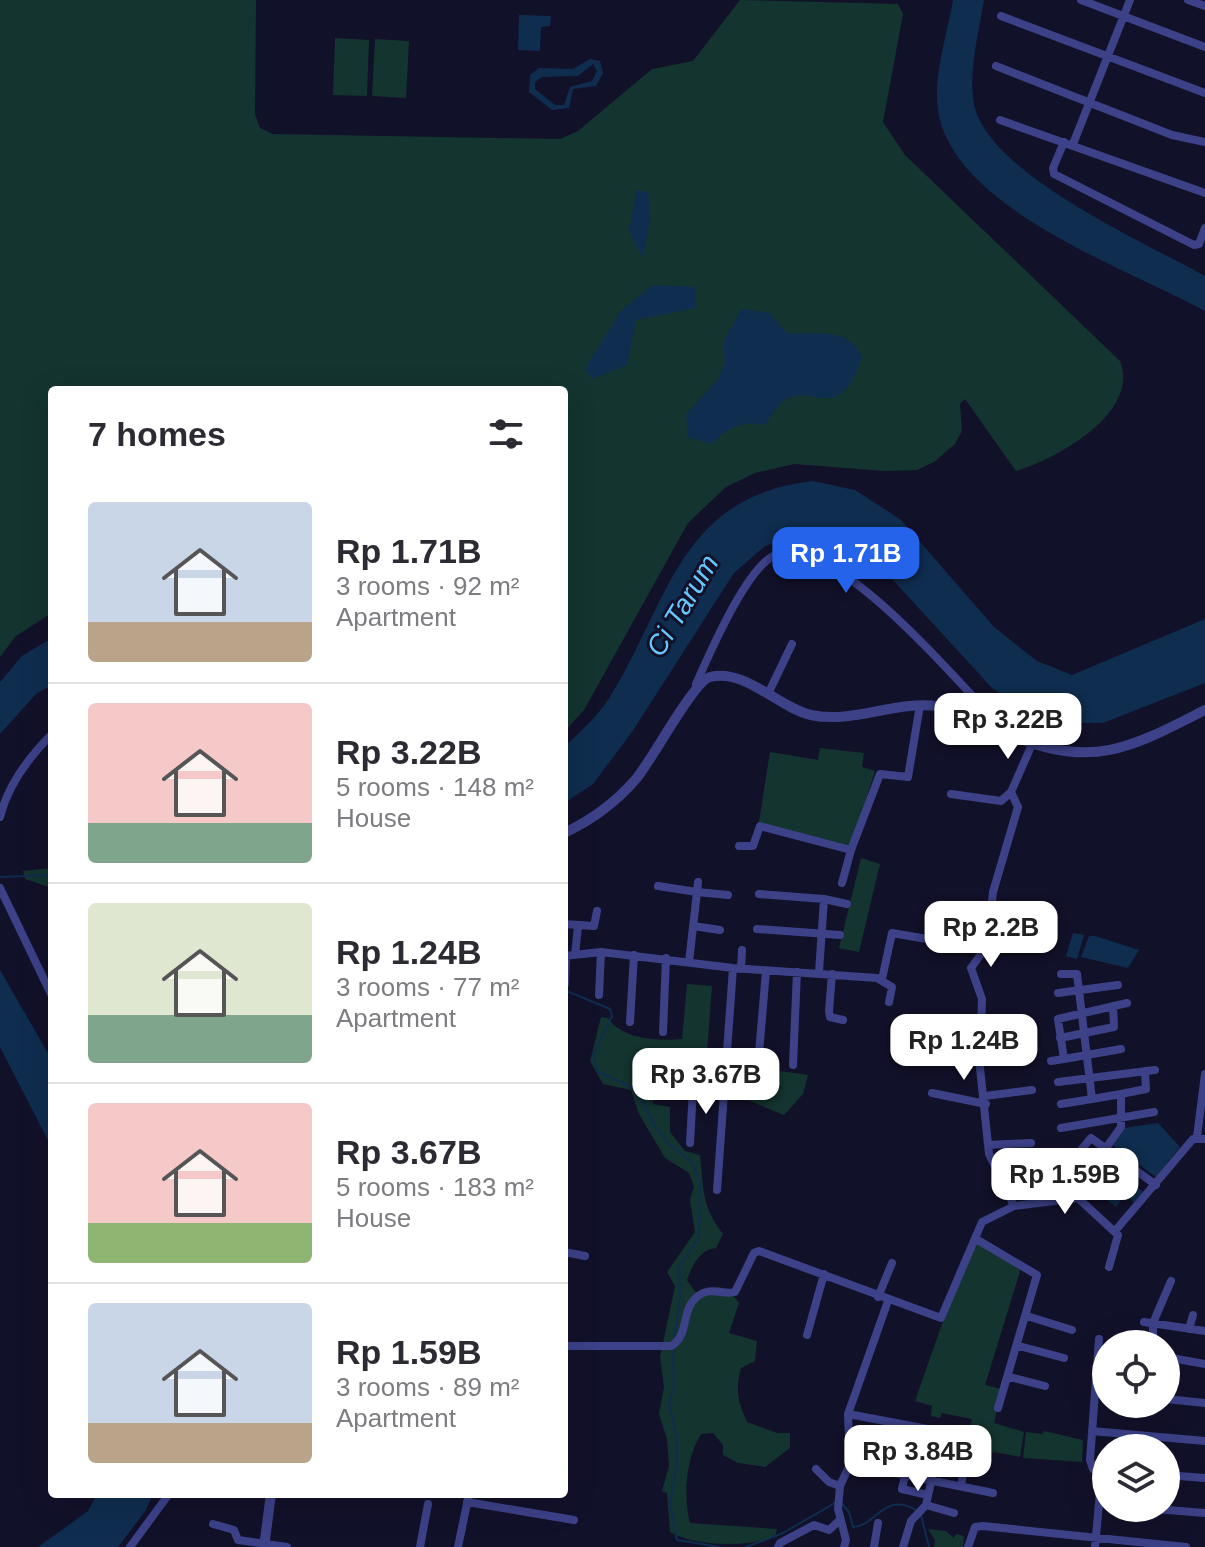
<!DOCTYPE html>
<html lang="en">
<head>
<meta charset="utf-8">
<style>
	:root { --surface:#fff; --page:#f7f7f7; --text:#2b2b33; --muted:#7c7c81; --line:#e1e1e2; --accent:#2563eb }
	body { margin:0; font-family:Arial,sans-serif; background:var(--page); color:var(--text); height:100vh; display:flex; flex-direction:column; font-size:30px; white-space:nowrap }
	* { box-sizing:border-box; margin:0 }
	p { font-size:26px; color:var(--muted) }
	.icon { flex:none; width:44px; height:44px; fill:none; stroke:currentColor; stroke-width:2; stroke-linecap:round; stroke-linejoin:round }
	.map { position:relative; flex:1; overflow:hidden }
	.side { position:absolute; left:48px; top:386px; width:520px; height:1112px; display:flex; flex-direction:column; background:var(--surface); border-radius:8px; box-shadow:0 8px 32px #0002 }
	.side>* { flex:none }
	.controls { position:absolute; left:1092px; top:1330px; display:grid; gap:16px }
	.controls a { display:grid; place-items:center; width:88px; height:88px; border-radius:50%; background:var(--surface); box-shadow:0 8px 32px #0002; font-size:40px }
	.price { position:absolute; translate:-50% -68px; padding:0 18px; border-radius:16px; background:#fff; color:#222; font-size:26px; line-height:52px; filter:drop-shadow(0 2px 4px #0008) }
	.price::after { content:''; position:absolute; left:50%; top:48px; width:24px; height:18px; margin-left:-12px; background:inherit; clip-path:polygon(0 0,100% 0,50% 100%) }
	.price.active { background:var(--accent); color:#fff }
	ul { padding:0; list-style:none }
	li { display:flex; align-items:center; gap:24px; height:200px; padding:0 40px }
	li+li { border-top:2px solid var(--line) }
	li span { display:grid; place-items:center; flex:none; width:224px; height:160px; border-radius:8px; color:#555 }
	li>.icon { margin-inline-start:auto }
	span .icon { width:96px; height:96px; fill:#fffc; stroke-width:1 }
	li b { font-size:34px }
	h2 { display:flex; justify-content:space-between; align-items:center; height:96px; padding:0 40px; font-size:34px }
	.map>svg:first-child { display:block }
	.green { fill:#14342f }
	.water { fill:#0f2d4f; fill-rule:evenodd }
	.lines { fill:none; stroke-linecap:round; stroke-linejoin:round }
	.stream { stroke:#0f2d4f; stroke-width:2 }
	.minor { stroke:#3c4188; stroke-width:8 }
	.tertiary { stroke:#3c4188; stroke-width:10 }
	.labels { text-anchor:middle; stroke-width:6; stroke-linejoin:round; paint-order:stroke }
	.water-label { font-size:28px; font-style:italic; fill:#68c8fe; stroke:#12112a }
</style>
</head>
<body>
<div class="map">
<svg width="1205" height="1547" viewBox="0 0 1205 1547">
	<rect width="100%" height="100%" fill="#12112a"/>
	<path class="green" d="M0 0H256L255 114 260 128 273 134 560 139 578 131 652 69 693 61 740 0 898 4 903 14 883 122 905 155 1120 361C1141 413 1055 460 1016 471L965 399 960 404 962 431 955 444 934 462 917 470 884 471 794 464 755 473 726 487 688 523 584 710 564 732V390H52V613L16 636 0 657Z
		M335 38 369 40 367 96 333 95Z
		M375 39 409 41 406 98 372 96Z
		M820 748 864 753 862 767 875 771 851 847 758 828 770 752 818 760Z
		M861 858 880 864 859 952 839 948Z
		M52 868V888L25 879 23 871Z
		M687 984 712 986 706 1067 661 1080 656 1084 653 1104 670 1107V1132L685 1151 700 1155C704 1190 701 1205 723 1234L716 1248C699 1250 692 1266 687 1280L697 1294 718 1287 728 1289 739 1303 729 1333 757 1341 755 1361 741 1368C735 1390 738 1401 747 1422L777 1433H790V1448L765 1467 738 1463 723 1455V1445L713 1433 701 1434C686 1458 683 1496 690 1523L777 1529 775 1537C750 1547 694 1547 670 1532L667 1493 662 1491 669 1466 667 1439 659 1414 664 1387 660 1357 675 1286 667 1272 695 1232 690 1200 694 1187 689 1173 665 1158 639 1114 631 1090 603 1084 590 1061 601 1017 608 1018C623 1040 658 1041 682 1039Z
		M730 1064 773 1065V1070L808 1075 803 1094 784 1115 728 1092Z
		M976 1243 1021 1268 985 1385 1002 1389 994 1423 1024 1432 1020 1457 994 1452 988 1455 942 1444 944 1433 968 1438 972 1419 942 1413 940 1418 931 1416 932 1406 915 1401 942 1324Z
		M1044 1431 1083 1440 1082 1462 1023 1458 1026 1432 1042 1434Z
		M928 1529 946 1531 954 1538 956 1534 964 1536 963 1547H934L935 1540Z"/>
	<path class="water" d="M953 0H984C979 32 968 71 974 104 987 173 1146 243 1205 276V311C1128 269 964 212 940 120 930 83 947 37 953 0Z
		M519 15 551 16 550 26 541 27 540 51 518 50Z
		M590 59 600 61 603 73 596 86 573 89 569 108 552 110 529 92 530 75 539 68 573 69ZM593 64 597 71 592 81 570 87 564 105H555L535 89V82L542 77 578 76Z
		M636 190 648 192 650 218 643 258 629 232Z
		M652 285 695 287V308L636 320 627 365 593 379 585 369 620 312Z
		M742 309 769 313 788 334C817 334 848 327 862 357 837 432 810 376 780 404 774 410 770 418 765 425 740 421 729 427 711 444L688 437 686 414 719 378 725 362 723 342Z
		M813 481 855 490 901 520 994 627 1037 661 1072 675 1205 619V683L1103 723H1070L1025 711 992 688 871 556 824 540 793 537 765 546 734 573 632 732 593 784 564 803V747C580 732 598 716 610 697 669 602 679 496 813 481Z
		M52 638V685L36 694 0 734V682L22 656Z
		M1073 933 1084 935 1077 959 1066 956Z
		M1089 936H1095L1139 950 1128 968 1081 957Z
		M0 970 52 1060V1148L0 1047Z
		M1158 1123 1180 1147 1156 1177 1112 1145 1124 1128Z
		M1085 1150 1145 1193 1136 1204 1125 1195 1116 1207 1097 1192 1103 1179 1074 1163Z
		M97 1494H153L146 1510 118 1547H38L88 1511Z"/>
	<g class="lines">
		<path class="stream" d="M0 877 52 875
			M564 990 610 1009 612 1016 593 1055 598 1072 638 1090 654 1125 669 1144 692 1162 700 1182 699 1237 679 1267 680 1298 674 1340
			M673 1350 674 1388 669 1403 677 1439V1464L670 1504 677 1540 720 1547
			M841 1503 849 1512 853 1527C877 1526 883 1491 916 1510
			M921 1515 929 1547
			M746 1547 783 1533 835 1503"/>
		<path class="minor" d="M1081 0 1205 47
			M1188 0 1205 6
			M1001 16 1205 93
			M996 66 1172 135 1205 142
			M1000 120 1205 193
			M1064 142 1053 168 1054 174 1194 245 1199 244 1205 228
			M1073 144 1130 0
			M696 684C709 655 746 568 775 555 834 529 965 692 1005 730
			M768 694 792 644
			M1011 792 1018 807 993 892 987 946 971 968 982 999 980 1068 989 1154 1014 1206
			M951 794 1001 801 1011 792 1033 742
			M0 817C8 784 29 757 52 734
			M739 846H753L760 826 851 850 880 774 908 777 920 705
			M842 883 851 850
			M658 886 697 892 698 882
			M0 888 52 996
			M759 894 824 899 819 972
			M824 899 847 904
			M564 924 594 926 597 911
			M693 926 720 930
			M757 929 840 935
			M575 955 578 926
			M564 956 601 952 733 968 877 978 892 987 889 1002
			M689 962 697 892 728 895
			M741 969 742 950
			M832 974 829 1011 830 1017 843 1020
			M1061 974H1077L1092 1099 1121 1094V1127L1106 1148
			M882 979 892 933 927 939
			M565 984 566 957
			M1058 993 1118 985
			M599 995 601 952
			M630 1022 634 955
			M899 1031 980 1058
			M663 1032 666 958
			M1060 1038 1114 1027 1113 1006
			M1121 1049 1064 1059 1058 1019 1127 1003
			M759 1053 766 971
			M1051 1061 1064 1059
			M793 1065 797 972
			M1058 1082 1155 1070
			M932 1093 986 1104
			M1121 1094 1146 1089 1145 1071
			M985 1096 1032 1090
			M1061 1104 1092 1099
			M1061 1128 1154 1112
			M1197 1137 1205 1074
			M690 1143 693 1089 723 1090
			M988 1145 1031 1143
			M717 1190 733 968
			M1078 1198 1086 1188 1067 1174 1066 1168 1091 1138 1156 1185
			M1115 1231 1193 1139H1205
			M976 1239 1037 1275 998 1408
			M564 1252 585 1256
			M878 1297 892 1263
			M1027 1316 1072 1330
			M1144 1322 1205 1331
			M1189 1329 1193 1315
			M807 1335 824 1274
			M1153 1344V1323L1171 1281
			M564 1346H671C692 1334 678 1305 703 1293 714 1288 724 1295 735 1292L754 1253 759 1251 941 1318 982 1222 1014 1206 1078 1198 1118 1235 1109 1267
			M1019 1346 1064 1358
			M1166 1357 1205 1364
			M1010 1377 1045 1386
			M1166 1399 1205 1403
			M848 1414 933 1430
			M1092 1431 1205 1441
			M850 1464 993 1493
			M816 1469 829 1482 840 1486
			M1166 1475 1205 1478
			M961 1486 966 1457
			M928 1495 902 1489 910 1454 965 1464
			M467 1502 574 1520
			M926 1505 954 1513
			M1143 1508 1205 1513
			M213 1524 234 1530 238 1540 287 1547
			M130 1547 169 1494
			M420 1547 428 1504
			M458 1547 469 1494
			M778 1547 780 1543 814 1525 829 1530 840 1520
			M844 1547 846 1540 838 1509 840 1486 850 1464 848 1414 888 1301
			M874 1547 878 1523
			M903 1547 911 1521 926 1505 936 1459
			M968 1547 975 1527 983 1526 1186 1547
			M1095 1547 1102 1470 1093 1469 1090 1460 1099 1339"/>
		<path class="tertiary" d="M564 833C592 820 616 802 636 779 652 760 694 681 710 677 745 668 779 708 811 715 852 724 894 701 937 706 963 709 991 727 1016 737 1094 770 1136 745 1205 710
			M264 1547 271 1494"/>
	</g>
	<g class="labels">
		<g class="water-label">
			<text transform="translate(682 605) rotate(-59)" y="10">Ci Tarum</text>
		</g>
	</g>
</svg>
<div class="controls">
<a><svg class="icon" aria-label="locate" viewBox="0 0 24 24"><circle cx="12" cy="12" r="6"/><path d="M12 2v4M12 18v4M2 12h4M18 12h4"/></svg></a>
<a><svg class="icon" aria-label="layers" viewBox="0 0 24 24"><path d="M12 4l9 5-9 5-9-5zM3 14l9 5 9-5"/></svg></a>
</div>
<b class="price active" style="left:846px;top:595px">Rp 1.71B</b>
<b class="price" style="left:1008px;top:761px">Rp 3.22B</b>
<b class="price" style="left:991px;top:969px">Rp 2.2B</b>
<b class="price" style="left:964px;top:1082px">Rp 1.24B</b>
<b class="price" style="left:706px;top:1116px">Rp 3.67B</b>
<b class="price" style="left:1065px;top:1216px">Rp 1.59B</b>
<b class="price" style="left:918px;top:1493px">Rp 3.84B</b>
<section class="side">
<h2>7 homes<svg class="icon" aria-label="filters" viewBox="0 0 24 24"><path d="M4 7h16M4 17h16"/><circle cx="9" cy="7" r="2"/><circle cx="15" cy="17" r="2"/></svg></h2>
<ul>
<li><span style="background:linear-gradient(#c9d6e8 75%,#b9a48a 0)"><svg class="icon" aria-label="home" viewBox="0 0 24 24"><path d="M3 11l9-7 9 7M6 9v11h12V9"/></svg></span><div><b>Rp 1.71B</b><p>3 rooms · 92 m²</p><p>Apartment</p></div></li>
<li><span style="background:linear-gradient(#f6c9c9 75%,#7fa58c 0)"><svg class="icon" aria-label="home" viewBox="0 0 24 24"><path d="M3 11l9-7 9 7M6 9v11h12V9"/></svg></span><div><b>Rp 3.22B</b><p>5 rooms · 148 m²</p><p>House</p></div></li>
<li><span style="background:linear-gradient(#dfe7d0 70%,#7fa58c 0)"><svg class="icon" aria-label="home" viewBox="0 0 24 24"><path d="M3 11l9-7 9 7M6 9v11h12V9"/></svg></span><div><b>Rp 1.24B</b><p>3 rooms · 77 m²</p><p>Apartment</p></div></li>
<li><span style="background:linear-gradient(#f6c9c9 75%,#8fb573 0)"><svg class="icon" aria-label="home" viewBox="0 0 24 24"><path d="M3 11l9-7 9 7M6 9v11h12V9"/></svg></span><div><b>Rp 3.67B</b><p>5 rooms · 183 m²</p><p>House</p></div></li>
<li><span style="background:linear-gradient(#c9d6e8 75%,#b9a48a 0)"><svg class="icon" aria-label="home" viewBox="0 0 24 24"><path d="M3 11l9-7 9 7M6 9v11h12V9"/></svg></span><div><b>Rp 1.59B</b><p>3 rooms · 89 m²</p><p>Apartment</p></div></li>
</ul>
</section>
</div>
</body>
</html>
